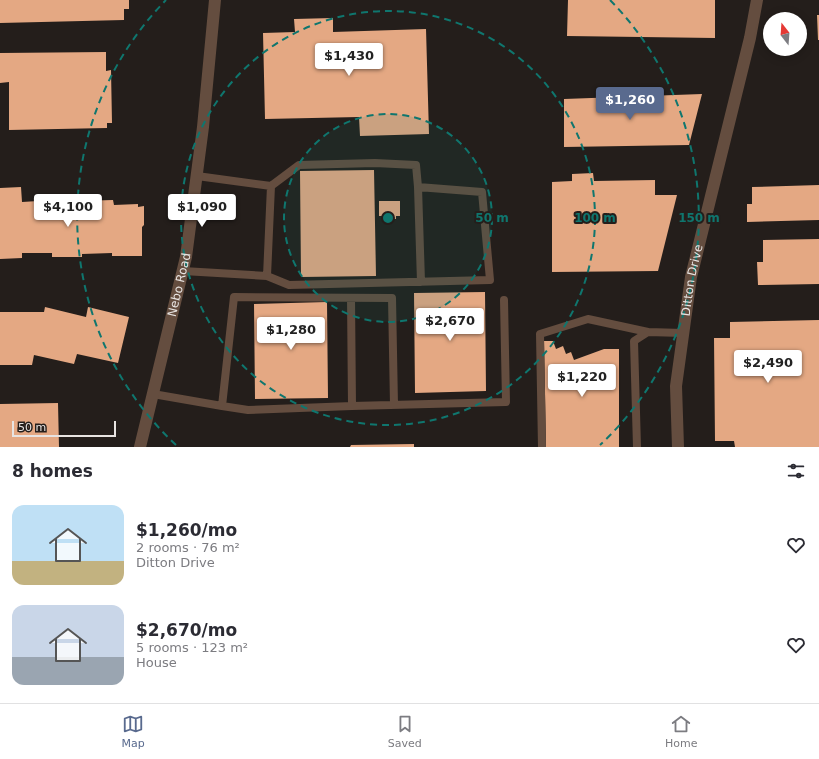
<!DOCTYPE html>
<html lang="en">
<head>
<meta charset="utf-8">
<style>
	:root { --surface:#fff; --page:#f7f7f7; --text:#2b2b33; --muted:#7c7c81; --line:#e1e1e2; --accent:#596a8e }
	body { margin:0; font-family:"DejaVu Sans",sans-serif; background:var(--page); color:var(--text); height:100vh; display:flex; flex-direction:column; font-size:15px; white-space:nowrap }
	* { box-sizing:border-box; margin:0 }
	p { font-size:13px; color:var(--muted) }
	.icon { flex:none; width:22px; height:22px; fill:none; stroke:currentColor; stroke-width:2; stroke-linecap:round; stroke-linejoin:round }
	.map { position:relative; height:447px; overflow:hidden }
	.sheet { display:flex; flex-direction:column; background:var(--surface); flex:1 }
	.sheet>* { flex:none }
	.needle { width:26px; rotate:343deg }
	.controls { position:absolute; left:763px; top:12px; display:grid; gap:8px }
	.controls a { display:grid; place-items:center; width:44px; height:44px; border-radius:50%; background:var(--surface); box-shadow:0 2px 10px #0003; font-size:20px }
	.scale { position:absolute; left:12px; bottom:10px; width:104px; box-sizing:border-box; padding-left:4px; border:2px solid #e8e4e2; border-top:0; font-size:11px; line-height:14px; white-space:nowrap; color:#e8e4e2; -webkit-text-stroke:3px #241e1b; paint-order:stroke }
	.price { position:absolute; translate:-50% -34px; padding:0 9px; border-radius:4px; background:#fff; color:#222; font-size:13px; line-height:26px; filter:drop-shadow(0 1px 2px #0008) }
	.price::after { content:''; position:absolute; left:50%; top:24px; width:12px; height:9px; margin-left:-6px; background:inherit; clip-path:polygon(0 0,100% 0,50% 100%) }
	.price.on { background:var(--accent); color:#fff }
	ul { padding:0; list-style:none }
	li { display:flex; align-items:center; gap:12px; height:100px; padding:0 12px }
	li span { display:grid; place-items:center; flex:none; width:112px; height:80px; border-radius:12px; color:#555 }
	li>.icon { margin-inline-start:auto }
	span .icon { width:48px; height:48px; fill:#fffc; stroke-width:1 }
	li b { font-size:17px }
	h2 { display:flex; justify-content:space-between; align-items:center; height:48px; padding:0 12px; font-size:17px }
	.dock { display:flex; justify-content:space-around; align-items:center; height:56px; border-top:1px solid var(--line); background:var(--surface); font-size:11px; color:var(--muted) }
	.dock a { display:grid; justify-items:center; gap:2px }
	.dock .on { color:var(--accent) }
	.map>svg:first-child { display:block }
	.building { fill:#e4a883 }
	.lines { fill:none; stroke-linecap:round; stroke-linejoin:round }
	.service { stroke:#644d3f; stroke-width:8 }
	.minor { stroke:#644d3f; stroke-width:12 }
	.tertiary { stroke:#644d3f; stroke-width:12 }
	.ring { fill:none; stroke:#0f766e; stroke-width:2; stroke-dasharray:7 5 }
	.labels { text-anchor:middle; stroke-width:4; stroke-linejoin:round; paint-order:stroke }
	.street-label { font-size:12px; fill:#e8e4e2; stroke:#241e1b }
	.centre { fill:#0f766e; stroke:#241e1b; stroke-width:2 }
	.ring-label { font-size:12px; text-anchor:middle; font-weight:bold; fill:#0f766e; stroke:#241e1b; stroke-width:4; stroke-linejoin:round; paint-order:stroke }
</style>
</head>
<body>
<div class="map">
<svg width="819" height="447" viewBox="0 0 819 447">
	<rect width="100%" height="100%" fill="#241e1b"/>
	<path class="building" d="M0 0H129V9H124V20L0 23Z
		M568 0H715V38L567 36Z
		M817 15H819V40H818Z
		M333 18V32L426 29 429 134 360 136 359 117 265 119 263 33 295 32 294 19Z
		M106 52V71L111 70 112 123H107V128L9 130V82L0 83V53Z
		M702 94 689 145 564 147V99Z
		M374 170 376 276 301 277 300 171Z
		M593 173 594 181 655 180V195H677L658 271 552 272V182L572 181V174Z
		M819 185V220L747 222V204H752V187Z
		M21 187 22 202 54 200V205L79 204 78 201 113 200 114 205 138 204V207L144 206V225L142 227V256H112V253L82 254V257H52V253H22V258L0 259V188Z
		M379 201H400V216H396V219H389V216H379Z
		M819 239V284L758 285 757 262H763V240Z
		M485 292 486 391 415 393 414 293Z
		M327 302 328 398 255 399 254 304Z
		M45 307 86 317 88 307 129 317 118 363 77 354 74 364 34 355 32 365H0V312H44Z
		M819 320V447H735L734 441H715L714 338H730V322Z
		M544 341H553L556 349 563 346 566 354 571 352 574 360 604 349H619V447H546Z
		M58 403 59 447H0V404Z
		M414 444V447H350L351 445Z"/>
	<g class="lines">
		<path class="service" d="M418 187 421 282
			M183 271 267 276 271 186 197 176
			M267 276 289 285 490 280 482 192 418 187 416 165 375 163 299 165 271 186
			M153 394 222 406 234 297 392 298 394 405
			M222 406 248 410 352 406 351 298
			M352 406 506 402 504 300
			M542 447 540 334 588 319 648 332
			M637 447 634 341 648 332 683 333"/>
		<path class="minor" id="s1" d="M678 447 676 386 691 277 750 38 757 0"/>
		<path class="tertiary" id="s2" d="M140 447 186 257 203 127 215 0"/>
	</g>
	<circle cx="388" cy="218" r="104" fill="#0f766e" fill-opacity=".12"/>
	<g class="ring">
		<circle cx="388" cy="218" r="104"/>
		<circle cx="388" cy="218" r="207"/>
		<path d="M176 445A311 311 0 0 1 166 0M610 0A311 311 0 0 1 600 445"/>
	</g>
	<g class="labels">
		<g class="street-label">
			<text dy="4" stroke="none"><textPath href="#s1" startOffset="168">Ditton Drive</textPath></text>
			<text dy="4" stroke="none"><textPath href="#s2" startOffset="167">Nebo Road</textPath></text>
		</g>
	</g>
	<circle cx="388" cy="218" r="6" class="centre"/>
	<g class="ring-label">
		<text x="492" y="222">50 m</text>
		<text x="595" y="222">100 m</text>
		<text x="699" y="222">150 m</text>
	</g>
</svg>
<div class="controls">
<a><svg class="needle" viewBox="-14 -14 28 28"><path d="M0-13l5 13h-10z" fill="#e53935"/><path d="M0 13l5-13h-10z" fill="#7c7c81"/></svg></a>
</div>
<div class="scale">50 m</div>
<b class="price" style="left:349px;top:77px">$1,430</b>
<b class="price on" style="left:630px;top:121px">$1,260</b>
<b class="price" style="left:68px;top:228px">$4,100</b>
<b class="price" style="left:202px;top:228px">$1,090</b>
<b class="price" style="left:450px;top:342px">$2,670</b>
<b class="price" style="left:291px;top:351px">$1,280</b>
<b class="price" style="left:768px;top:384px">$2,490</b>
<b class="price" style="left:582px;top:398px">$1,220</b>
</div>
<section class="sheet">
<h2>8 homes<svg class="icon" aria-label="filters" viewBox="0 0 24 24"><path d="M4 7h16M4 17h16"/><circle cx="9" cy="7" r="2"/><circle cx="15" cy="17" r="2"/></svg></h2>
<ul>
<li><span style="background:linear-gradient(#bfe0f5 70%,#c2b280 0)"><svg class="icon" aria-label="home" viewBox="0 0 24 24"><path d="M3 11l9-7 9 7M6 9v11h12V9"/></svg></span><div><b>$1,260/mo</b><p>2 rooms · 76 m²</p><p>Ditton Drive</p></div><svg class="icon" aria-label="heart" viewBox="0 0 24 24"><path d="M12 20l-8-8c-3-5 5-10 8-4 3-6 11-1 8 4z"/></svg></li>
<li><span style="background:linear-gradient(#c9d6e8 65%,#9aa5b1 0)"><svg class="icon" aria-label="home" viewBox="0 0 24 24"><path d="M3 11l9-7 9 7M6 9v11h12V9"/></svg></span><div><b>$2,670/mo</b><p>5 rooms · 123 m²</p><p>House</p></div><svg class="icon" aria-label="heart" viewBox="0 0 24 24"><path d="M12 20l-8-8c-3-5 5-10 8-4 3-6 11-1 8 4z"/></svg></li>
</ul>
</section>
<nav class="dock">
<a class="on"><svg class="icon" aria-label="map" viewBox="0 0 24 24"><path d="M3 6l6-2 6 2 6-2v14l-6 2-6-2-6 2zM9 4v14M15 6v14"/></svg>Map</a>
<a><svg class="icon" aria-label="saved" viewBox="0 0 24 24"><path d="M7 4h10v16l-5-4-5 4z"/></svg>Saved</a>
<a><svg class="icon" aria-label="home" viewBox="0 0 24 24"><path d="M3 11l9-7 9 7M6 9v11h12V9"/></svg>Home</a>
</nav>
</body>
</html>
